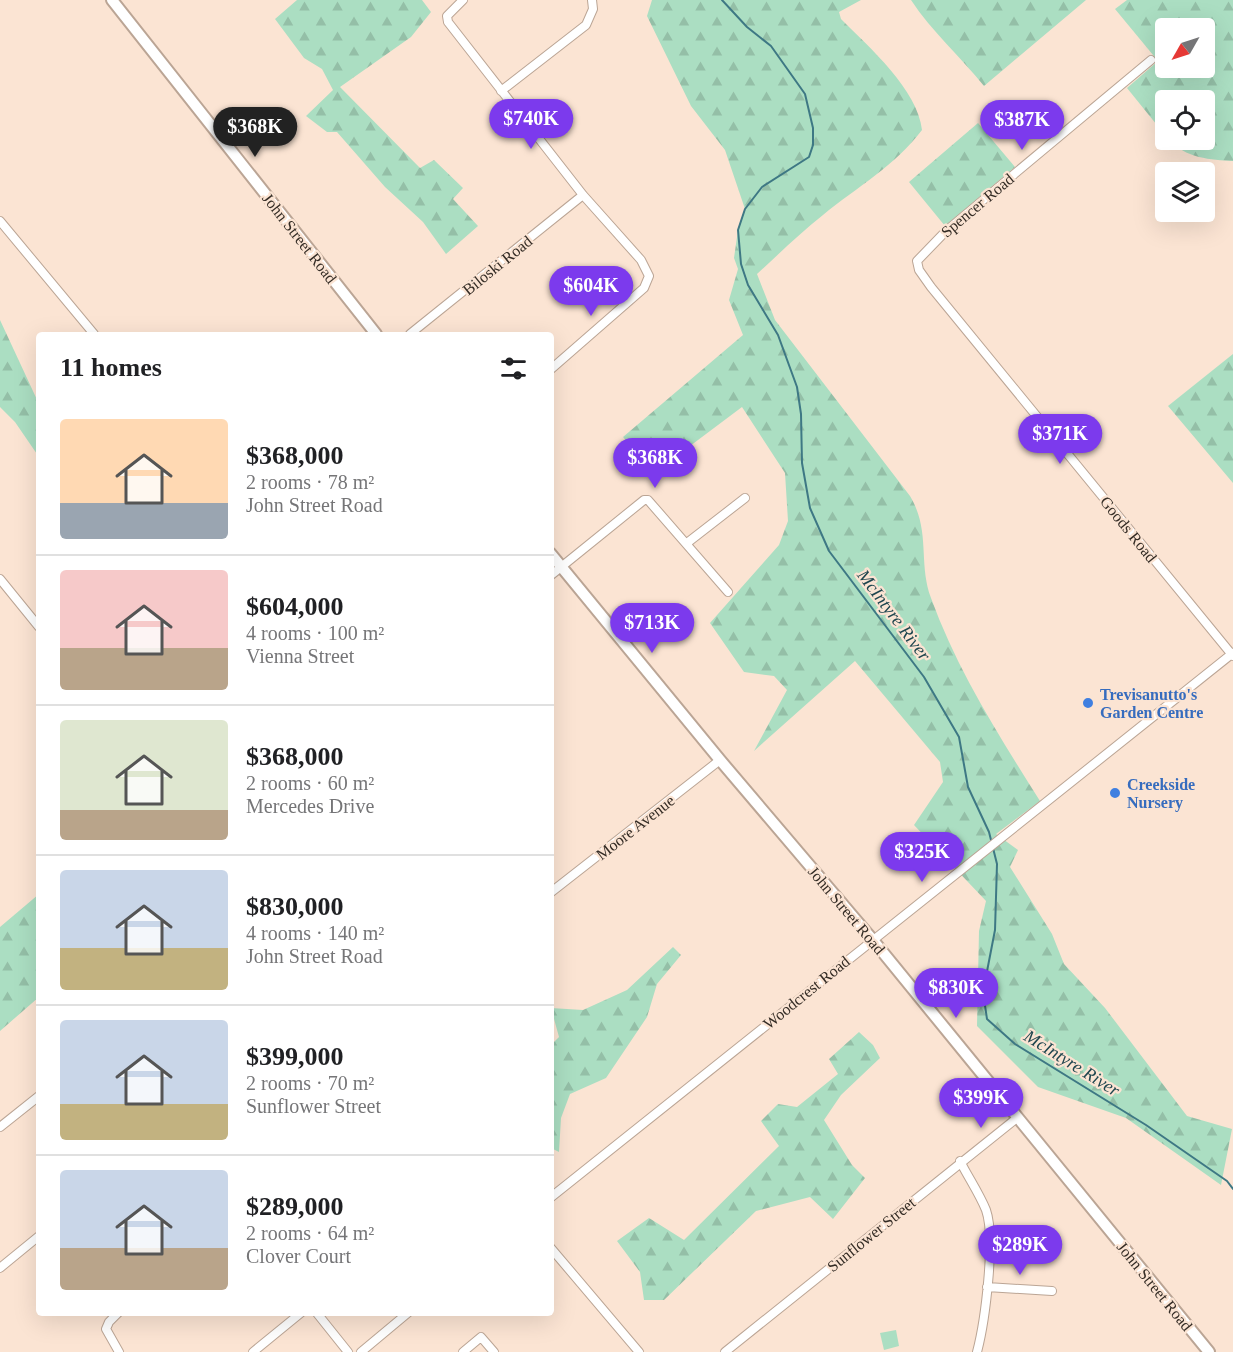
<!DOCTYPE html>
<html lang="en">
<head>
<meta charset="utf-8">
<style>
	:root { --surface:#fff; --page:#f2f2f2; --text:#202124; --muted:#757577; --line:#e0e0e0; --accent:#7c3aed }
	body { margin:0; font-family:"Times New Roman",serif; background:var(--page); color:var(--text); height:100vh; display:flex; flex-direction:column; font-size:22px; white-space:nowrap }
	* { box-sizing:border-box; margin:0 }
	p { font-size:20px; color:var(--muted) }
	.icon { flex:none; width:33px; height:33px; fill:none; stroke:currentColor; stroke-width:2; stroke-linecap:round; stroke-linejoin:round }
	.map { position:relative; flex:1; overflow:hidden }
	.drawer { position:absolute; left:36px; top:332px; width:518px; height:984px; display:flex; flex-direction:column; background:var(--surface); border-radius:6px; box-shadow:0 6px 24px #0002 }
	.drawer>* { flex:none }
	.needle { width:39px; rotate:231deg }
	.buttons { position:absolute; left:1155px; top:18px; display:grid; gap:12px }
	.buttons a { display:grid; place-items:center; width:60px; height:60px; border-radius:6px; background:var(--surface); box-shadow:0 6px 24px #0002; font-size:30px }
	.price { position:absolute; translate:-50% -51px; padding:0 14px; border-radius:21px; background:var(--accent); color:#fff; font-size:20px; line-height:39px; filter:drop-shadow(0 2px 3px #0008) }
	.price::after { content:''; position:absolute; left:50%; top:36px; width:18px; height:14px; margin-left:-9px; background:inherit; clip-path:polygon(0 0,100% 0,50% 100%) }
	.price.current { background:#222; color:#fff }
	ul { padding:0; list-style:none }
	li { display:flex; align-items:center; gap:18px; height:150px; padding:0 24px }
	li+li { border-top:2px solid var(--line) }
	li span { display:grid; place-items:center; flex:none; width:168px; height:120px; border-radius:6px; color:#555 }
	li>.icon { margin-inline-start:auto }
	span .icon { width:72px; height:72px; fill:#fffc; stroke-width:1 }
	li b { font-size:26px }
	h2 { display:flex; justify-content:space-between; align-items:center; height:72px; padding:0 24px; font-size:26px }
	.map>svg:first-child { display:block }
	.forest { fill:url(#forest-firs); fill-rule:evenodd }
	.park { fill:#abdec2 }
	.lines { fill:none; stroke-linecap:round; stroke-linejoin:round }
	.stream { stroke:#3e7884; stroke-width:2 }
	.minor-casing { stroke:#bba595; stroke-width:10 }
	.secondary-casing { stroke:#bba595; stroke-width:14 }
	.minor { stroke:#fff; stroke-width:8 }
	.secondary { stroke:#fff; stroke-width:10 }
	.shop-dot { fill:#3f7fe0; stroke:#fbe4d3; stroke-width:2 }
	.labels { text-anchor:middle; stroke-width:4.5; stroke-linejoin:round; paint-order:stroke }
	.street-label { font-size:16px; fill:#342c25; stroke:#fbe4d3 }
	.shop-label { font-size:16px; font-weight:bold; fill:#366cbe; stroke:#fbe4d3; text-anchor:start }
	.water-label { font-size:18px; font-style:italic; fill:#1f464f; stroke:#fbe4d3 }
</style>
</head>
<body>
<div class="map">
<svg width="1233" height="1352" viewBox="0 0 1233 1352">
	<defs>
		<pattern id="forest-firs" width="22" height="20" patternUnits="userSpaceOnUse" patternTransform="scale(1.5)"><rect width="22" height="20" fill="#abdec2"/><path d="M5 1l3.5 6h-7zM16 11l3.5 6h-7z" fill="#94bfa7"/></pattern>
	</defs>
	<rect width="100%" height="100%" fill="#fbe4d3"/>
	<path class="forest" d="M297 0H422L431 12 411 37 340 87 420 168 434 160 463 188 453 199 478 226 446 254 423 222 385 187 337 132H327L306 116 333 90 322 69 304 58 275 19Z
		M652 0H861L839 12 841 19C869 47 918 90 922 130 895 166 857 187 823 215 800 233 779 254 757 274L775 320 910 496C931 531 918 563 931 598 957 670 999 736 1040 801L996 834 1018 850 1010 867 1052 934 1064 964 1105 1008 1187 1116 1232 1129 1221 1185 1126 1118 1038 1087 977 1026 979 931 986 901 914 825 943 782 940 762 855 661 754 751 787 690 774 676 744 672 710 623 779 545 788 521 785 473 742 407 654 473 623 437 743 335 729 300 738 269 734 258 738 230 745 209 725 150 691 106 647 16Z
		M911 0H1086L984 86C960 56 932 32 911 0Z
		M1127 0H1233V161C1211 160 1185 158 1170 140H1204V100H1166L1165 135 1127 88 1158 61 1115 9ZM1166 28H1204V68H1166Z
		M978 123 1015 167 945 226 909 182Z
		M0 320 39 404V457L15 422 0 407Z
		M1233 354V483L1168 406Z
		M39 894V997L0 1031V927Z
		M673 947 681 955 657 984 647 1017 606 1078 570 1094 561 1118 559 1152 551 1148V1045L559 1037 551 1008 583 1010 627 990Z
		M859 1032 873 1045 880 1058 841 1095 824 1120 852 1165 865 1178 833 1219 810 1197 756 1211 664 1300H644L640 1272 617 1241 649 1218 684 1240 779 1146 761 1121 778 1104 797 1107 838 1074 829 1059Z"/>
	<path class="park" d="M896 1330 899 1346 884 1350 880 1333Z"/>
	<g class="lines">
		<path class="stream" d="M722 0 747 27 771 46 805 94 813 128V145L809 157 762 187 745 209 738 230 741 264 748 285 778 335 797 387 801 414 802 463 810 508 829 551 924 677 959 737 968 787 989 832 997 864 995 930 983 992 987 1019 1015 1044 1146 1125 1227 1181 1233 1189"/>
		<defs>
			<path id="minor" d="M463 0 447 16 448 22 583 195 641 260 649 276 644 288 550 370
				M1151 60 946 231 917 261 919 270 931 287 1233 656
				M501 91 586 25 593 9 592 0
				M0 221 94 334
				M410 334 583 195
				M687 543 745 498
				M550 576 644 500H648L728 592
				M0 579 39 627
				M550 893 720 760
				M0 1127 39 1096
				M960 1161C968 1177 979 1193 986 1210 996 1238 985 1322 977 1352
				M550 1198 1233 653
				M550 1247 639 1352
				M0 1268 39 1236
				M987 1287 1052 1291
				M119 1312 109 1322 106 1329 119 1352
				M316 1312 348 1352
				M253 1352 302 1312
				M361 1352 409 1312
				M463 1352 481 1337 494 1352
				M725 1352 1017 1118"/>
			<path id="secondary" d="M112 0 376 334
				M550 553 720 760 872 939 1209 1352"/>
		</defs>
		<use href="#minor" class="minor-casing"/>
		<use href="#secondary" class="secondary-casing"/>
		<use href="#minor" class="minor"/>
		<use href="#secondary" class="secondary"/>
	</g>
	<g class="shop-dot">
		<circle cx="1088" cy="703" r="6"/>
		<circle cx="1115" cy="793" r="6"/>
	</g>
	<g class="labels">
		<g class="street-label">
			<text transform="translate(977 205) rotate(-40)" y="6">Spencer Road</text>
			<text transform="translate(300 238) rotate(52)" y="6">John Street Road</text>
			<text transform="translate(497 265) rotate(-39)" y="6">Biloski Road</text>
			<text transform="translate(1129 529) rotate(51)" y="6">Goods Road</text>
			<text transform="translate(635 827) rotate(-38)" y="6">Moore Avenue</text>
			<text transform="translate(847 910) rotate(50)" y="6">John Street Road</text>
			<text transform="translate(806 992) rotate(-39)" y="6">Woodcrest Road</text>
			<text transform="translate(871 1234) rotate(-39)" y="6">Sunflower Street</text>
			<text transform="translate(1155 1286) rotate(51)" y="6">John Street Road</text>
		</g>
		<g class="shop-label">
			<text x="1100" y="700">Trevisanutto's<tspan x="1100" dy="18">Garden Centre</tspan></text>
			<text x="1127" y="790">Creekside<tspan x="1127" dy="18">Nursery</tspan></text>
		</g>
		<g class="water-label">
			<text transform="translate(894 615) rotate(53)" y="6">McIntyre River</text>
			<text transform="translate(1072 1063) rotate(32)" y="6">McIntyre River</text>
		</g>
	</g>
</svg>
<div class="buttons">
<a><svg class="needle" viewBox="-14 -14 28 28"><path d="M0-13l5 13h-10z" fill="#e53935"/><path d="M0 13l5-13h-10z" fill="#757577"/></svg></a>
<a><svg class="icon" aria-label="locate" viewBox="0 0 24 24"><circle cx="12" cy="12" r="6"/><path d="M12 2v4M12 18v4M2 12h4M18 12h4"/></svg></a>
<a><svg class="icon" aria-label="layers" viewBox="0 0 24 24"><path d="M12 4l9 5-9 5-9-5zM3 14l9 5 9-5"/></svg></a>
</div>
<b class="price" style="left:531px;top:150px">$740K</b>
<b class="price" style="left:1022px;top:151px">$387K</b>
<b class="price current" style="left:255px;top:158px">$368K</b>
<b class="price" style="left:591px;top:317px">$604K</b>
<b class="price" style="left:1060px;top:465px">$371K</b>
<b class="price" style="left:655px;top:489px">$368K</b>
<b class="price" style="left:652px;top:654px">$713K</b>
<b class="price" style="left:922px;top:883px">$325K</b>
<b class="price" style="left:956px;top:1019px">$830K</b>
<b class="price" style="left:981px;top:1129px">$399K</b>
<b class="price" style="left:1020px;top:1276px">$289K</b>
<section class="drawer">
<h2>11 homes<svg class="icon" aria-label="filters" viewBox="0 0 24 24"><path d="M4 7h16M4 17h16"/><circle cx="9" cy="7" r="2"/><circle cx="15" cy="17" r="2"/></svg></h2>
<ul>
<li><span style="background:linear-gradient(#ffd9b3 70%,#9aa5b1 0)"><svg class="icon" aria-label="home" viewBox="0 0 24 24"><path d="M3 11l9-7 9 7M6 9v11h12V9"/></svg></span><div><b>$368,000</b><p>2 rooms · 78 m²</p><p>John Street Road</p></div></li>
<li><span style="background:linear-gradient(#f6c9c9 65%,#b9a48a 0)"><svg class="icon" aria-label="home" viewBox="0 0 24 24"><path d="M3 11l9-7 9 7M6 9v11h12V9"/></svg></span><div><b>$604,000</b><p>4 rooms · 100 m²</p><p>Vienna Street</p></div></li>
<li><span style="background:linear-gradient(#dfe7d0 75%,#b9a48a 0)"><svg class="icon" aria-label="home" viewBox="0 0 24 24"><path d="M3 11l9-7 9 7M6 9v11h12V9"/></svg></span><div><b>$368,000</b><p>2 rooms · 60 m²</p><p>Mercedes Drive</p></div></li>
<li><span style="background:linear-gradient(#c9d6e8 65%,#c2b280 0)"><svg class="icon" aria-label="home" viewBox="0 0 24 24"><path d="M3 11l9-7 9 7M6 9v11h12V9"/></svg></span><div><b>$830,000</b><p>4 rooms · 140 m²</p><p>John Street Road</p></div></li>
<li><span style="background:linear-gradient(#c9d6e8 70%,#c2b280 0)"><svg class="icon" aria-label="home" viewBox="0 0 24 24"><path d="M3 11l9-7 9 7M6 9v11h12V9"/></svg></span><div><b>$399,000</b><p>2 rooms · 70 m²</p><p>Sunflower Street</p></div></li>
<li><span style="background:linear-gradient(#c9d6e8 65%,#b9a48a 0)"><svg class="icon" aria-label="home" viewBox="0 0 24 24"><path d="M3 11l9-7 9 7M6 9v11h12V9"/></svg></span><div><b>$289,000</b><p>2 rooms · 64 m²</p><p>Clover Court</p></div></li>
</ul>
</section>
</div>
</body>
</html>
